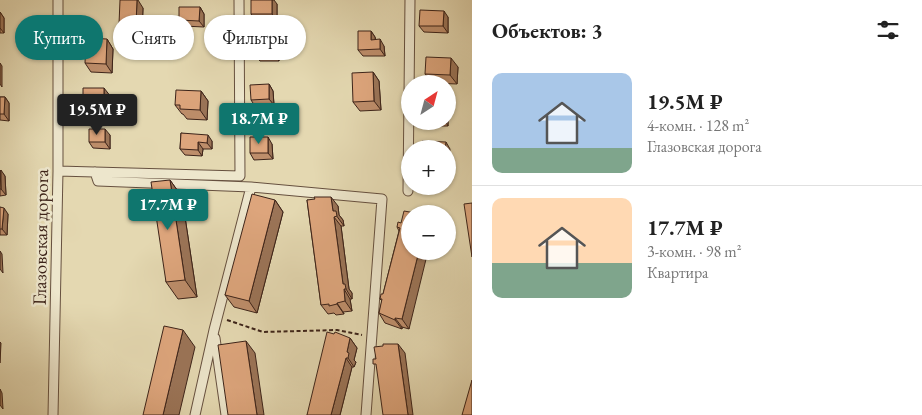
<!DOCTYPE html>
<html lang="ru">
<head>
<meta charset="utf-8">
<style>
	:root { --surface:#fff; --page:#f2f2f2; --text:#222; --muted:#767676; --line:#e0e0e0; --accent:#0f766e }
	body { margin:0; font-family:"EB Garamond",serif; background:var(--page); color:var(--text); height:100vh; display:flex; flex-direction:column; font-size:19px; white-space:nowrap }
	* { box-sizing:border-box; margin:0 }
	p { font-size:16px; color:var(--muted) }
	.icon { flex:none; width:28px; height:28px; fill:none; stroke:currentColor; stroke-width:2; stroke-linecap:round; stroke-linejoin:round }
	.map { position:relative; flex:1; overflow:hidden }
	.side { display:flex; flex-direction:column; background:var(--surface); width:450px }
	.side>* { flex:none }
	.top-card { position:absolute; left:15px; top:15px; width:381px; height:45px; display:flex; gap:10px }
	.needle { width:32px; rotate:36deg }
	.tools { position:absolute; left:401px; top:75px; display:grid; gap:10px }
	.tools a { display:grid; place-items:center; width:55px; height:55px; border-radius:50%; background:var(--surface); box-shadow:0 1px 4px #0004; font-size:25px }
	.price { position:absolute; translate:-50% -42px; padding:0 11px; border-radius:5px; background:var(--accent); color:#fff; font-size:16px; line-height:32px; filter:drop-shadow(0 1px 2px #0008) }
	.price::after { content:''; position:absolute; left:50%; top:30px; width:15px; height:11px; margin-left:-8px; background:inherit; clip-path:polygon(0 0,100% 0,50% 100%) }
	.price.selected { background:#222; color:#fff }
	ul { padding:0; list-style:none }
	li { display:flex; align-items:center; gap:15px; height:125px; padding:0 20px }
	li+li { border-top:1px solid var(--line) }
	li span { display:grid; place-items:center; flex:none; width:140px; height:100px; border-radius:10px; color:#555 }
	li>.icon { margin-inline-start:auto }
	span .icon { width:60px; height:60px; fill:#fffc; stroke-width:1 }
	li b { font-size:21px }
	h2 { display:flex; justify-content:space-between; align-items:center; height:60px; padding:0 20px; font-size:21px }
	.tag { padding:0 18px; border-radius:22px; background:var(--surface); box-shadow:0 1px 4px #0004; font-size:18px; line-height:45px }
	.tag.selected { background:var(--accent); color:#fff }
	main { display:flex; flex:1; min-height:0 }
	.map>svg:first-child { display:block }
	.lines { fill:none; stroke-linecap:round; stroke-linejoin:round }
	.minor-casing { stroke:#66503f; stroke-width:11 }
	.path { stroke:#3c2319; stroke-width:2; stroke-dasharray:4 2.5; stroke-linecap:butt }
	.minor { stroke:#ede6cc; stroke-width:9 }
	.wall { fill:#be8e6b; stroke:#3c2319 }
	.shaded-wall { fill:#9b7457; stroke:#3c2319 }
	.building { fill:#dda57c; stroke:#3c2319 }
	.labels { text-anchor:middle; stroke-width:5; stroke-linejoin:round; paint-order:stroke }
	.street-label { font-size:19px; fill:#3c2319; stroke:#ede6cc }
</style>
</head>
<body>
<main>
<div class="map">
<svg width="472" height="415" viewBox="0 0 472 415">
	<rect width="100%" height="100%" fill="#e4d8b1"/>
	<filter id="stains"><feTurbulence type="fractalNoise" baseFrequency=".004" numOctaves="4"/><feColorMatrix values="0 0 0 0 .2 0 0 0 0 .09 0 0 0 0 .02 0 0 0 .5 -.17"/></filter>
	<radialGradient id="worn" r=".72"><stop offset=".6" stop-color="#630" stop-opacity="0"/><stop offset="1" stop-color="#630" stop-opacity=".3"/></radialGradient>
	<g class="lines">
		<defs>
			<path id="minor" d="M58 171 240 176 239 0
				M95 172 98 181 251 187 214 330 195 415
				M251 187 382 199 366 415
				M408 191 410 0
				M215 338 226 415
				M53 415 58 171V0"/>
		</defs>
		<use href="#minor" class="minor-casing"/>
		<path class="path" d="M227 320 263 332 337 330 362 335"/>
		<use href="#minor" class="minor"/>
	</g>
	<path class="wall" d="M277 4V20H255L251 14Z
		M200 7 204 14V27L183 26 179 20Z
		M143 8 142 34 125 33 119 24Z
		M0 12 4 18V33H0Z
		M448 17V33L424 32 419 26Z
		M371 31 375 37 376 40 384 46 385 56H363L358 50Z
		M107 39 113 49 112 73 91 72 85 63Z
		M278 46 279 61H260L255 55Z
		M458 67 457 84 432 83 425 74Z
		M373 72 379 81 381 110 360 111 353 102Z
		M269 84 273 91 274 105 255 106 251 100Z
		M201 91 208 101 207 120 187 119 183 114H182L175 105Z
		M0 97H5L9 103V121L0 120Z
		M111 97V118H90L83 109Z
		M448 110V126H429L425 121H448Z
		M181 133 212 141V149H203L202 156 185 155 180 149Z
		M110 135V149L93 148 89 142Z
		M272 144 273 159 254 160 250 153Z
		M0 170 5 176 6 195 0 196Z
		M170 180 182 197 197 297 178 299 166 282Z
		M275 200 283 212 257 313 234 307 225 295Z
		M307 200 338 206 339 215 343 220 344 226H341L349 289 352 293V299H350L352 311 343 312 344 314 336 315 334 313 328 314 321 305Z
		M0 207 8 214 7 235H0Z
		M401 223 409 329 402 327V329L385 323 379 313 382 301 380 299 383 294 399 231 397 227Z
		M350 338 357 348 354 360 356 362 354 367H352L340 415H307Z"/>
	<path class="shaded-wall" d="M137 0H138L143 8 142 34 136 25Z
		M272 0H274L277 4V20L272 14Z
		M200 7 204 14V27L199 21Z
		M444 11 448 17V33L443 26Z
		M0 12 4 18V33L0 28Z
		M371 31 375 37 376 46 371 40Z
		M107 39 113 49 112 73 106 64Z
		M274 39 278 46 279 61 274 54Z
		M380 39 384 46 385 56 380 49Z
		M451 58 458 67 457 84 450 75Z
		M0 63 2 66V87L0 84Z
		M373 72 379 81 381 110 374 101Z
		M269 84 273 91 274 105 269 99Z
		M104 88 111 97V118L104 109Z
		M201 91 208 101 207 120 200 110Z
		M5 97 9 103V121L4 114Z
		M448 109V126L445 121H448Z
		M105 129 110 135V149L105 142Z
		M208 135 212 141V149L207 143Z
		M268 137 272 144 273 159 268 153Z
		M198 142 203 149 202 156 198 150Z
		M446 142 450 149 449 166 448 163V149H445Z
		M1 170 5 176 6 195 1 189Z
		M170 180 182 197 197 297 185 280Z
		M331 197 338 206 339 215 343 220 344 226 333 211Z
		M275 200 283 212 257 313 249 301Z
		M4 208 8 214 7 235 2 229Z
		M334 217 341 226 349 289 352 293V299L343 284Z
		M0 251 2 254 3 273 0 269Z
		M419 251H428L409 329 402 319Z
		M344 289 350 299 352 311 345 301Z
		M337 303 343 312 344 314 337 304Z
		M395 318 402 327V329L395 320Z
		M183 330 195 347 179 415H163Z
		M350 338 357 348 354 360 356 362 354 367 348 358 347 352Z
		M246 341 255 353 264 415H257Z
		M0 342 1 343 0 363Z
		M398 344 405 353 413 415H408Z
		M346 358 352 367 340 415H331Z
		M0 389 2 393 3 409 0 405Z"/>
	<path class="building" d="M120 0H137L136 25 119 24Z
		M251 0H272V14H251Z
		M179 7H200L199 21 179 20Z
		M420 10 444 11 443 26H419Z
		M358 31H371V40L380 39V49L358 50Z
		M86 38 107 39 106 64 85 63Z
		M274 39V54L255 55V40Z
		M426 57 451 58 450 75 425 74Z
		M373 72 374 101 353 102 352 73Z
		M269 84V99L251 100 250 85Z
		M83 88H104V109H83Z
		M176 90 201 91 200 110 180 109V105H175Z
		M0 97H5L4 114H0Z
		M89 129H105V142H89Z
		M181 133 208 135 207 143 198 142V150L180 149Z
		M250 137H268V153H250Z
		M422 141 446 142 445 149H422Z
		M0 170 1 189H0Z
		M170 180 185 280 166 282 151 182Z
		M252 194 275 200 249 301 225 295Z
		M314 197H331L333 211H336L337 216 334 217 343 284H345L346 289H344L345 301 337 303V304L329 306V304L321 305 307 200 315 199Z
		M472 203V257L464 204Z
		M0 207 4 208 2 229H0Z
		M404 211 421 214H410V251H419L402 319 395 318V320L379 313 382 299H380L381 294H383L400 228 397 227 398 222 401 223Z
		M164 326 183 330 163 415H143Z
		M327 332 334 334 335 332 350 338 347 352 349 353 348 358H346L331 415H307Z
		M246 341 257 415H228L218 345Z
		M383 344H398L408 415H383L376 364H373V359H376L374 347 383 346Z
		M472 380V415H462Z"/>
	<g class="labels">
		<g class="street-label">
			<text transform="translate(40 237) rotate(-89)" y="7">Глазовская дорога</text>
		</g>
	</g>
	<rect width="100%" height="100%" filter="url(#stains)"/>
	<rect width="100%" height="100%" fill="url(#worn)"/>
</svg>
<div class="tools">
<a><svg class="needle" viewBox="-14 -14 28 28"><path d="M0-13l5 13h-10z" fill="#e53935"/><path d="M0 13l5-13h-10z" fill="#767676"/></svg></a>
<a>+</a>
<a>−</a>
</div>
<b class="price selected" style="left:97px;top:136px">19.5M ₽</b>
<b class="price" style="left:259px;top:145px">18.7M ₽</b>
<b class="price" style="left:168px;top:231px">17.7M ₽</b>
<div class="top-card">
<a class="tag selected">Купить</a>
<a class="tag">Снять</a>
<a class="tag">Фильтры</a>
</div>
</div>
<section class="side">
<h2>Объектов: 3<svg class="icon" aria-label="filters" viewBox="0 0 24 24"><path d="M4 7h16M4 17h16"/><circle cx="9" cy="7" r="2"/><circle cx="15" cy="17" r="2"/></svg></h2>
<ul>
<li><span style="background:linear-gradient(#a9c7e8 75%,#7fa58c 0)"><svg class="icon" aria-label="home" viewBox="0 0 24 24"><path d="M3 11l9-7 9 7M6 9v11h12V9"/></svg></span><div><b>19.5M ₽</b><p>4-комн. · 128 m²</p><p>Глазовская дорога</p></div></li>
<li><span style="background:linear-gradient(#ffd9b3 65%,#7fa58c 0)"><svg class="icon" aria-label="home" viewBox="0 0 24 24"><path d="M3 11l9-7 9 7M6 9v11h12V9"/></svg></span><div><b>17.7M ₽</b><p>3-комн. · 98 m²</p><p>Квартира</p></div></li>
</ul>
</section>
</main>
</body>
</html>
